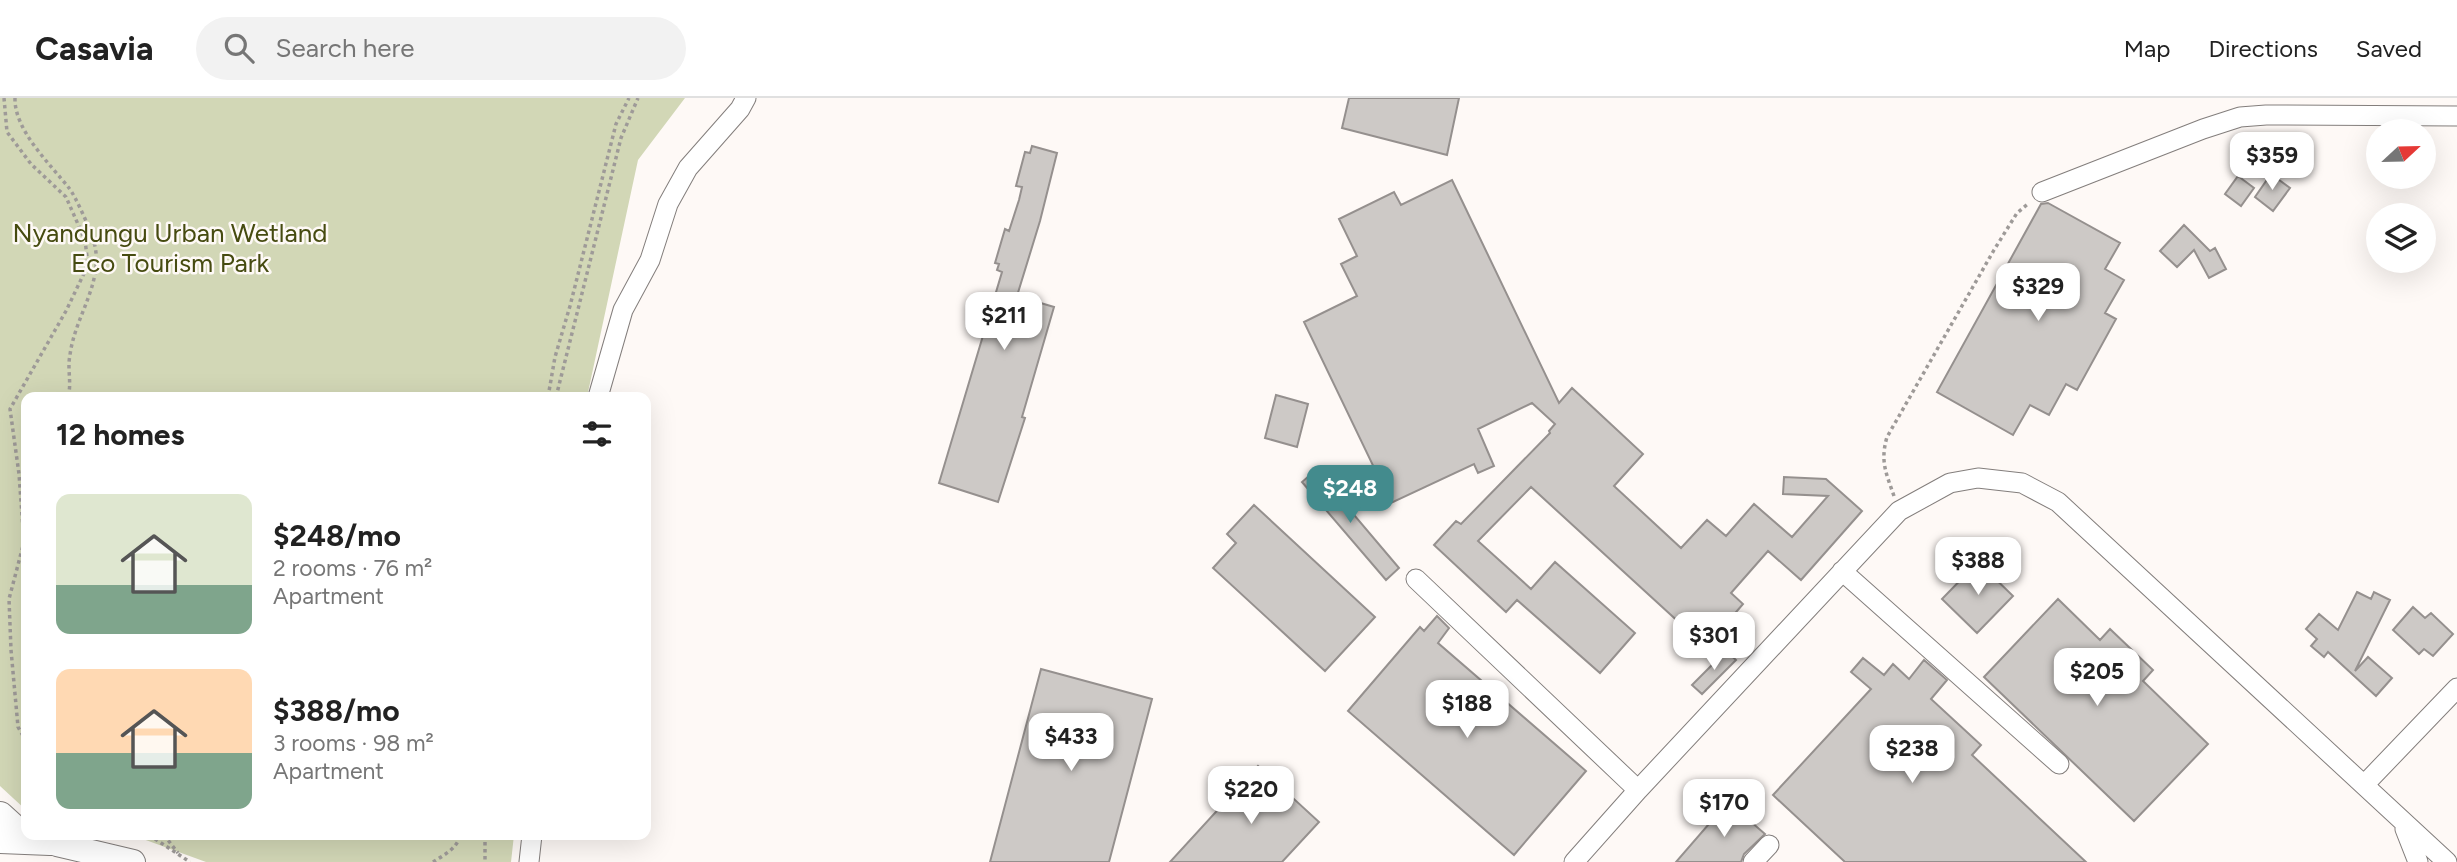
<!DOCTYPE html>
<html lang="en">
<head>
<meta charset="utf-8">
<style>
	:root { --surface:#fff; --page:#f2f2f2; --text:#222; --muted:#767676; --line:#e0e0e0; --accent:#438b8d }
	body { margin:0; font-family:Figtree,sans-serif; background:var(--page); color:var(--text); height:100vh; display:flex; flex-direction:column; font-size:26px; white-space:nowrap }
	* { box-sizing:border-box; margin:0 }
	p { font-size:23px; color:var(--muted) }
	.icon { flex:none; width:38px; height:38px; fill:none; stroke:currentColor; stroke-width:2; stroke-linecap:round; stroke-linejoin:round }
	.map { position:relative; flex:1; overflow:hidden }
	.panel { position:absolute; left:21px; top:294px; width:630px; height:448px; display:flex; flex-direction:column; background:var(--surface); border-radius:14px; box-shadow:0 7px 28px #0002 }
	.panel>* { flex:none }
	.needle { width:46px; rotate:68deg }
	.controls { position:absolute; left:2366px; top:21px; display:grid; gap:14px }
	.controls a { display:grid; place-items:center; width:70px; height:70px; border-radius:50%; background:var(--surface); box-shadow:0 7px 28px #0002; font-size:35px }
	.price { position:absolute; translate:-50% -60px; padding:0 16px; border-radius:14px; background:#fff; color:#222; font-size:23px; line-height:46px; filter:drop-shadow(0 2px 4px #0008) }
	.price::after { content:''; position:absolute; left:50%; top:42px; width:21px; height:16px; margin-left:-10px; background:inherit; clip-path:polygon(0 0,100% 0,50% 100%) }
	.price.active { background:var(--accent); color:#fff }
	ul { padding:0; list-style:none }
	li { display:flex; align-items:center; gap:21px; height:175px; padding:0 35px }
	li span { display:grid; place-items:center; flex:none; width:196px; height:140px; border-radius:14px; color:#555 }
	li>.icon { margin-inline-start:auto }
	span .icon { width:84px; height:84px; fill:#fffc; stroke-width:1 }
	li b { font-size:30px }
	h2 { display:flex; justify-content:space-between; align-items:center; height:84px; padding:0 35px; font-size:30px }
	header { display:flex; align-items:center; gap:42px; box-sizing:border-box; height:98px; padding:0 35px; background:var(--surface); border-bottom:2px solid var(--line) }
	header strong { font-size:33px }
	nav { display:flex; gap:38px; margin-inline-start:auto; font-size:24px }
	.search { width:490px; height:63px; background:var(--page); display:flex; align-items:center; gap:18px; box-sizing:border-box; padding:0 24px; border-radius:38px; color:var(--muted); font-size:26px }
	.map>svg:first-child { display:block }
	.green { fill:#d2d7b6 }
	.building { fill:#cdc9c6; stroke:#95908e; stroke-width:2 }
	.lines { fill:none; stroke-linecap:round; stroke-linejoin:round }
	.minor-casing { stroke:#837e7c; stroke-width:21 }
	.major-casing { stroke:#837e7c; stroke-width:26 }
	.highway-casing { stroke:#837e7c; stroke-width:30 }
	.path { stroke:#9e9a98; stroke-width:3.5; stroke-dasharray:3.5 3.5; stroke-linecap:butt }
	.minor { stroke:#fff; stroke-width:19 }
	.major { stroke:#fff; stroke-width:24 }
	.highway { stroke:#fff; stroke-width:28 }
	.labels { text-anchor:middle; stroke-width:5; stroke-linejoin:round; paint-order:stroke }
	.park-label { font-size:26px; fill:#464b10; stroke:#fef9f6 }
</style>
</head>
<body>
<header>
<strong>Casavia</strong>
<div class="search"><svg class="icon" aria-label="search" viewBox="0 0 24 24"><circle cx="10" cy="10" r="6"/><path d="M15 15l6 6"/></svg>Search here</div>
<nav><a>Map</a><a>Directions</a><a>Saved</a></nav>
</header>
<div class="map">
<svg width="2457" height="764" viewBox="0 0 2457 764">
	<rect width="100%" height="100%" fill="#fef9f6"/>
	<path class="green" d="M0 0H685L638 62 587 299H26V712L0 688Z
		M132 737H514L511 764H206Z"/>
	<path class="building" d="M1349 0H1459L1447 57 1342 30Z
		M1032 48 1057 55 1040 123 1017 198 1054 209 1022 319 1025 320 998 404 939 385 1002 174 997 172 999 166 995 165 1005 131 1009 133 1019 102 1022 89 1016 88 1025 54 1030 55Z
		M2271 76 2290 90 2273 113 2255 99Z
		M2238 78 2254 90 2241 108 2225 96Z
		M1452 82 1559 305 1572 290 1643 356 1614 388 1681 450 1707 422 1726 438 1754 406 1792 439 1828 398 1783 396 1784 379 1826 381 1862 413 1801 482 1768 453 1731 495 1743 506 1706 549 1531 389 1478 443 1531 491 1555 464 1635 535 1600 575 1517 502 1506 514 1434 447 1456 423 1461 426 1550 335 1549 333 1555 326 1532 305 1478 331 1494 368 1478 375 1474 366 1391 405 1304 224 1357 198 1341 166 1357 158 1339 121 1394 94 1401 107Z
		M2048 105 2120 145 2105 171 2124 182 2105 215 2116 221 2077 292 2066 286 2049 317 2030 307 2013 337 1937 294 2041 106Z
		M2184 127 2210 153 2215 150 2226 171 2209 180 2194 152 2177 169 2160 153Z
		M1276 297 1308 306 1297 349 1265 340Z
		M1316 372 1399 470 1386 482 1302 384Z
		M1254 407 1375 519 1325 573 1213 470 1236 445 1227 436Z
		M1978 464 2013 498 1977 535 1942 501Z
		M2357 494 2371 501 2374 494 2390 502 2355 573 2368 559 2392 580 2376 598 2328 554 2324 559 2311 548 2317 541 2306 531 2319 516 2338 532Z
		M2058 501 2100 542 2110 531 2153 572 2143 583 2208 646 2134 723 1984 579Z
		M2413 509 2425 520 2431 515 2453 536 2433 558 2424 551 2419 556 2393 532Z
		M1437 518 1449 530 1438 545 1586 673 1514 757 1348 613 1420 529 1424 533Z
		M1726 553 1736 562 1702 596 1692 587Z
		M1863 560 1884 577 1893 566 1909 581 1924 562 1947 582 1931 601 1981 647 1972 657 2086 764H1845L1773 697 1871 591 1851 574Z
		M1041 571 1152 601 1109 764H990Z
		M1258 668 1319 724 1282 764H1170Z
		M1728 704 1765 736 1744 756 1741 764H1676Z"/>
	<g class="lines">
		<defs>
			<path id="minor" d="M2042 94 2203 31 2240 19 2266 17 2457 18
				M598 299 623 212 650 162 668 106 688 70 740 11 746 0
				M1842 473 2059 666
				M1416 481 1638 692
				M2364 687 2457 590
				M2405 731 2418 764
				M529 764 532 737
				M1574 764 1638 692 1899 413 1950 385 1978 380 2022 385 2058 404 2447 764
				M1753 764 1769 747"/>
			<path id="major" d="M34 737 57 746 133 764
				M0 743 50 745"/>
			<path id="highway" d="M0 718 11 728"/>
		</defs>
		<use href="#minor" class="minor-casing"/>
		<use href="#major" class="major-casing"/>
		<use href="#highway" class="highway-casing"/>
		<path class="path" d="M4 0 7 34 31 66 66 99 85 142 88 167 66 213 10 311 19 376 24 444 9 501 11 552 18 629 26 643
			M15 0C14 32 50 66 69 90 76 99 88 127 92 138 108 180 75 216 70 257 67 271 72 285 68 299
			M548 299 555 259 570 208 616 26 629 0
			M556 299 621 40 638 0
			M1894 398C1886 375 1880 363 1887 339L1994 152 2017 115 2029 105
			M26 524 24 532 26 543
			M149 737 190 764
			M164 737 178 755
			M485 737V764
			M433 764C444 757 458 750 460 737"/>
		<use href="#minor" class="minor"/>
		<use href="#major" class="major"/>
		<use href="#highway" class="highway"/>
	</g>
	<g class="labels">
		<g class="park-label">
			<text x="170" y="144">Nyandungu Urban Wetland<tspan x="170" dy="30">Eco Tourism Park</tspan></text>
		</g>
	</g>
</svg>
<div class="controls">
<a><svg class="needle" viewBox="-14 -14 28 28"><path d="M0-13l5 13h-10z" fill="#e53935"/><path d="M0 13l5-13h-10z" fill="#767676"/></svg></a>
<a><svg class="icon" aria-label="layers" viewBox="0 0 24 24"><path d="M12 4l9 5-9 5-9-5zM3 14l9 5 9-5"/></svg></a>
</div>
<b class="price" style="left:2272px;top:94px">$359</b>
<b class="price" style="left:2038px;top:225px">$329</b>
<b class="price" style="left:1004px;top:254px">$211</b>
<b class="price active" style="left:1350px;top:427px">$248</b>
<b class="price" style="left:1978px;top:499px">$388</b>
<b class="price" style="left:1714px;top:574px">$301</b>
<b class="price" style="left:2097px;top:610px">$205</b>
<b class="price" style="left:1467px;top:642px">$188</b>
<b class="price" style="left:1071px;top:675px">$433</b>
<b class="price" style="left:1912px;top:687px">$238</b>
<b class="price" style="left:1251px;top:728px">$220</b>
<b class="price" style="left:1724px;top:741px">$170</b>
<section class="panel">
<h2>12 homes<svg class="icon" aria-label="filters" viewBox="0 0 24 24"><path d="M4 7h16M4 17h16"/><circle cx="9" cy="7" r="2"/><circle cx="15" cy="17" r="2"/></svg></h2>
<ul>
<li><span style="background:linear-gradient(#dfe7d0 65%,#7fa58c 0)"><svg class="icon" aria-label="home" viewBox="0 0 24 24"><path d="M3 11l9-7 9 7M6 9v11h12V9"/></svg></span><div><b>$248/mo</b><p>2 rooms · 76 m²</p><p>Apartment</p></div></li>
<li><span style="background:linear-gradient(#ffd9b3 60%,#7fa58c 0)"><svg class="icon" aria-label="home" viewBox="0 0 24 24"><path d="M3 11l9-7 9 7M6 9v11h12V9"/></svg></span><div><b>$388/mo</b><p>3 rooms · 98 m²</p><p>Apartment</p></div></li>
</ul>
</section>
</div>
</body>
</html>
